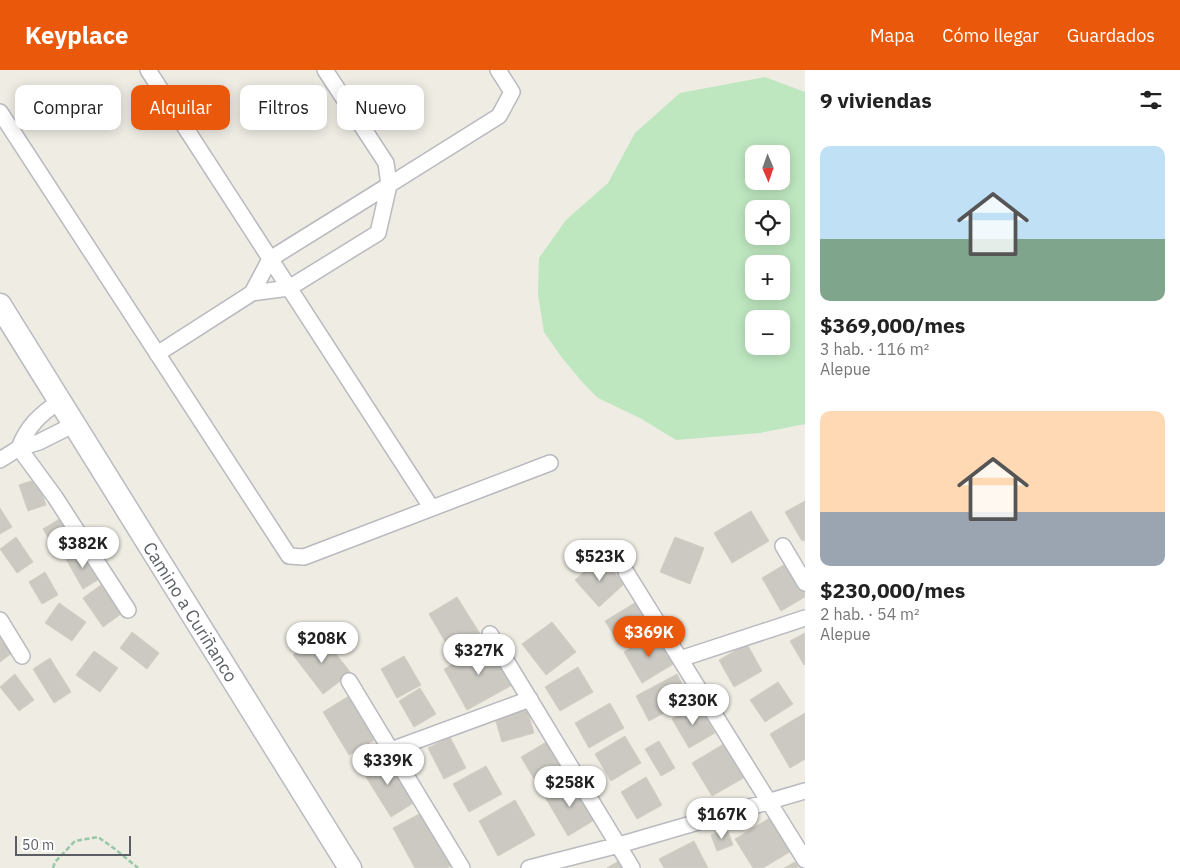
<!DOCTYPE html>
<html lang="es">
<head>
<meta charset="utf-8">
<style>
	:root { --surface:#fff; --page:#f6f6f6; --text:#222; --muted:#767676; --accent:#ea580c }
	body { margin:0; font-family:"IBM Plex Sans",sans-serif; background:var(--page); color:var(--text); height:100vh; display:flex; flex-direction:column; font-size:19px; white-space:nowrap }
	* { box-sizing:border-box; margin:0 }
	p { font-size:16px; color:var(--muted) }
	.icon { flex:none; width:28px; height:28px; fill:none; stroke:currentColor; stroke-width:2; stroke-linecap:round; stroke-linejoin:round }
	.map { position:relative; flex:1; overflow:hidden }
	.drawer { display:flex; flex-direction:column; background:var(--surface); width:375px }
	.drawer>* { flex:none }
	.guide { position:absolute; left:15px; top:15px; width:475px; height:45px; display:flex; gap:10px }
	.needle { width:32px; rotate:178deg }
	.tools { position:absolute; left:745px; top:75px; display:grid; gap:10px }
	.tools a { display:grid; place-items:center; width:45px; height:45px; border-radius:10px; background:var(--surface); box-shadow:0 2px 12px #0003; font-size:25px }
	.scale { position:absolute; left:15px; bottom:12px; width:116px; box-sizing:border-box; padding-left:5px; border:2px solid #5b5e64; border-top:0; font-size:14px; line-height:18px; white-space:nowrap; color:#5b5e64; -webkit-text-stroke:4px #fff; paint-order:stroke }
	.price { position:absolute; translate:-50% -42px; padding:0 11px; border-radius:18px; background:#fff; color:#222; font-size:16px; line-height:32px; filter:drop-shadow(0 1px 2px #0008) }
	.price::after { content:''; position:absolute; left:50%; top:30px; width:15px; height:11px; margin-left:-8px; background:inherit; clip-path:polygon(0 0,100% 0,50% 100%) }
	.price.on { background:var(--accent); color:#fff }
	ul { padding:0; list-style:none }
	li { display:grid; align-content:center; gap:10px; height:265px; padding:0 15px }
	li span { display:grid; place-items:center; height:155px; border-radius:10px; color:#555 }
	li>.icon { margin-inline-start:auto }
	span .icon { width:90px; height:90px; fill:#fffc; stroke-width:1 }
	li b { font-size:21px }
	h2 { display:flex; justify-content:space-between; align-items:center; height:60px; padding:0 15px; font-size:21px }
	.tag { padding:0 18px; border-radius:10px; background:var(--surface); box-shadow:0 2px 12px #0003; font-size:18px; line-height:45px }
	.tag.on { background:var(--accent); color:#fff }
	header { display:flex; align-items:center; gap:30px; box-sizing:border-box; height:70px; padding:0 25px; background:var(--accent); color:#fff }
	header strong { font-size:24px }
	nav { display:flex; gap:28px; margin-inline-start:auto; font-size:18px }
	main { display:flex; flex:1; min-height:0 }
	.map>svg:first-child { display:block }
	.green { fill:#bee7c0; fill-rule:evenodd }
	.building { fill:#cbc9c2; stroke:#d3cec1 }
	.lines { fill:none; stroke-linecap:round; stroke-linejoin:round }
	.street-casing { stroke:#b8babf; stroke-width:18 }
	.secondary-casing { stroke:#b8bbc1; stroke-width:25 }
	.path { stroke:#97c8a7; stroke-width:2.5; stroke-dasharray:5 2.5; stroke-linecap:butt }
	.street { stroke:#fff; stroke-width:15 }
	.secondary { stroke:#fff; stroke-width:22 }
	.labels { text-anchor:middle; stroke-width:4.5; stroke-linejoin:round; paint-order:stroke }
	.street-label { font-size:18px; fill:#5b5e64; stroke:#fff }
</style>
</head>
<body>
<header>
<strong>Keyplace</strong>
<nav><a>Mapa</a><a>Cómo llegar</a><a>Guardados</a></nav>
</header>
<main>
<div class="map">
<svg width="805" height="798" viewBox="0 0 805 798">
	<rect width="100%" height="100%" fill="#eeece3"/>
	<path class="green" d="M765 7 805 22V354L760 363 676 370 640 348 598 328 583 313 563 289 544 262 538 225 539 188 566 150 608 113 635 63 680 23ZM754 84H781V111H754ZM754 139H781V166H754ZM754 194H781V221H754ZM754 249H781V276H754Z"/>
	<path class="building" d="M37 409 46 435 28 441 19 415Z
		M805 431V470L802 471 785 442Z
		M0 438 12 457 0 464Z
		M751 441 769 471 732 493 714 463Z
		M61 448 76 474 58 485 43 459Z
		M16 467 33 492 17 503 0 479Z
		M675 467 704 478 690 514 660 502Z
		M83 480 99 509 83 519 66 489Z
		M601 487 624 514 599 537 575 510Z
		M787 493 805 523V527L781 541 762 508Z
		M45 502 58 525 42 534 29 512Z
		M101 515 121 544 103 557 83 528Z
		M457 527 482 567 453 585 429 544Z
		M638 531 652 555 619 574 605 551Z
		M59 533 86 552 72 571 45 553Z
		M552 552 576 582 546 605 522 574Z
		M132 562 159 583 147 599 120 578Z
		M656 563 675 593 642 613 624 582Z
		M805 563V594L804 595 790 571Z
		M0 565 12 583 0 592Z
		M321 565 351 603 323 624 293 585Z
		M491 573 514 614 467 640 444 599Z
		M747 574 762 601 734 617 719 590Z
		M94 581 118 598 100 622 76 605Z
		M404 586 421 615 397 628 381 599Z
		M50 588 71 622 54 633 33 599Z
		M578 597 593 622 560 641 545 617Z
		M15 604 34 630 19 641 0 617Z
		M677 604 690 629 649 651 636 626Z
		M778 612 793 634 765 652 750 630Z
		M420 618 436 644 414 657 399 631Z
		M349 626 376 669 349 685 323 642Z
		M610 633 624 658 589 678 575 653Z
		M697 634 715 663 689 678 672 649Z
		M527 639 534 663 502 672 495 648Z
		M805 643V689L790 698 770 664Z
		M625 666 641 693 611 711 595 684Z
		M450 667 466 698 444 709 428 678Z
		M548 671 567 703 540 719 521 687Z
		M659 671 675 698 661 706 645 679Z
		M727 672 747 706 712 726 692 693Z
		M385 684 415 732 391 747 361 699Z
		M486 696 502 724 469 742 453 714Z
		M646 707 662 735 637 749 621 722Z
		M573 710 596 749 568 766 545 727Z
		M515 730 535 765 498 786 479 751Z
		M423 742 452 795 447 798H415L393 758Z
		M773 746 793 780 763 798H753L735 769Z
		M727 759 733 775 717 781 711 765Z
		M694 771 708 798H664L659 789Z
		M622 789 627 798H607Z
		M795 792 799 798H784Z"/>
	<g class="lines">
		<defs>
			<path id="street" d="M148 0 431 437
				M325 0 386 93 389 115 499 46 512 22 498 0
				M0 42 289 486 304 487 550 393
				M157 284 252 223 289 218 378 163 389 115 270 189 252 223
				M19 378 55 427 128 540
				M19 378C27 357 40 344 59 332
				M0 390 19 378 39 372 73 355
				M783 476 805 513
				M626 502 805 790
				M0 550 22 586
				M490 564 632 798
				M680 589 805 548
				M349 611 462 798
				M391 680 530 629
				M529 798 619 775 805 721"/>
			<path id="secondary" d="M0 235 350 798"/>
		</defs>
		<use href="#street" class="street-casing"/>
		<use href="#secondary" class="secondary-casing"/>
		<path class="path" d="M53 798 55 792 75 771 98 767 115 779 138 798"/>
		<use href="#street" class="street"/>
		<use href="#secondary" class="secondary"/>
	</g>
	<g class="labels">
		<g class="street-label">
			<text transform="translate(190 542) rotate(58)" y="6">Camino a Curiñanco</text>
		</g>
	</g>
</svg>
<div class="tools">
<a><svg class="needle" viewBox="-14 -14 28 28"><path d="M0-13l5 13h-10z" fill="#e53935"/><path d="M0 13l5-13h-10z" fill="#767676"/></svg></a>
<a><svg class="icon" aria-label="locate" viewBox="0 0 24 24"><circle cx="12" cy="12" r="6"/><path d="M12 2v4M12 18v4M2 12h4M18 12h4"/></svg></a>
<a>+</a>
<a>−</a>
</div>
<div class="scale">50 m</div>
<b class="price" style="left:83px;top:499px">$382K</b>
<b class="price" style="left:600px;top:512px">$523K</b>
<b class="price on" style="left:649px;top:588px">$369K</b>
<b class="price" style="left:322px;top:594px">$208K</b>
<b class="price" style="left:479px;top:606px">$327K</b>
<b class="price" style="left:693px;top:656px">$230K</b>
<b class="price" style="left:388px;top:716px">$339K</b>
<b class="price" style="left:570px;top:738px">$258K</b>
<b class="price" style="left:722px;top:770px">$167K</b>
<div class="guide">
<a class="tag">Comprar</a>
<a class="tag on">Alquilar</a>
<a class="tag">Filtros</a>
<a class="tag">Nuevo</a>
</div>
</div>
<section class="drawer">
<h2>9 viviendas<svg class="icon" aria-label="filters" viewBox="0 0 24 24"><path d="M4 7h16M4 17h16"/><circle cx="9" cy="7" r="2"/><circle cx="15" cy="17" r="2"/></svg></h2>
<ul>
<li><span style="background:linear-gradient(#bfe0f5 60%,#7fa58c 0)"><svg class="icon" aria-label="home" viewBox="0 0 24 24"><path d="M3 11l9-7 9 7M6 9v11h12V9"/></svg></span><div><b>$369,000/mes</b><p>3 hab. · 116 m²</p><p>Alepue</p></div></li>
<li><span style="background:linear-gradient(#ffd9b3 65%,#9aa5b1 0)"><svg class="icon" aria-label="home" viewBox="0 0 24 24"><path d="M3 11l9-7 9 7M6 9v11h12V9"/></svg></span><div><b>$230,000/mes</b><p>2 hab. · 54 m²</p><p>Alepue</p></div></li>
</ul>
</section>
</main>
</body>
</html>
